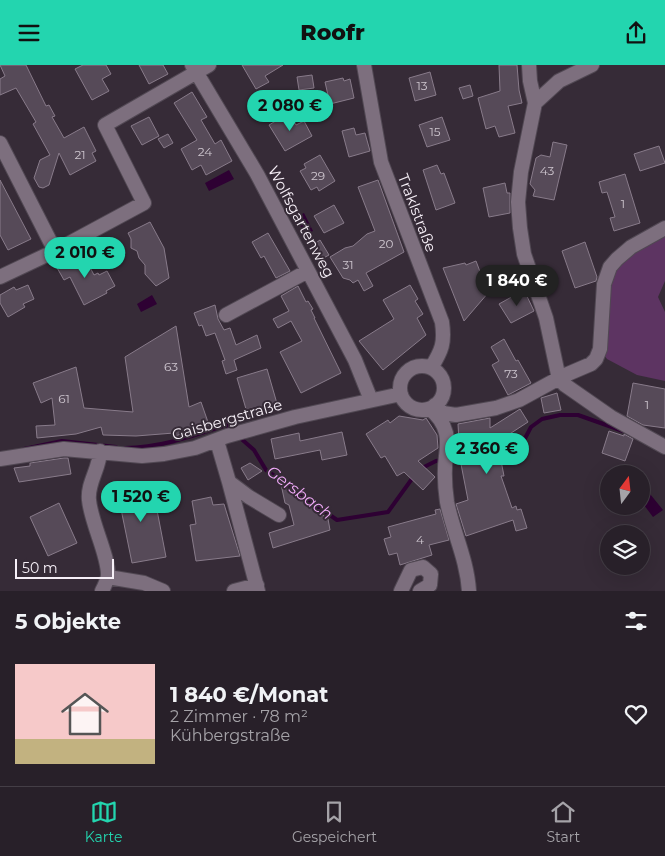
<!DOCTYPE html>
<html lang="de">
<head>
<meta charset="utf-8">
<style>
	:root { --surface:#282029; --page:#302831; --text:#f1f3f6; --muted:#a5a3a8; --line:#443e46; --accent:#23d5af }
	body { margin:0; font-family:Montserrat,sans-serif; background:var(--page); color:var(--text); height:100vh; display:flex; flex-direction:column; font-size:19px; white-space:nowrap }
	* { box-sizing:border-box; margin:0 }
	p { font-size:16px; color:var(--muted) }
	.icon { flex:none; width:28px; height:28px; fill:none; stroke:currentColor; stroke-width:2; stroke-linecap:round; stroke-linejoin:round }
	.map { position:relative; height:526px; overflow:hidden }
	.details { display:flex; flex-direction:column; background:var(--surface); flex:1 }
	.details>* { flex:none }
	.needle { width:32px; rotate:15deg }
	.buttons { position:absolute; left:600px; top:400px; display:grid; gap:10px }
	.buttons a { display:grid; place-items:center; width:50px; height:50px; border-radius:50%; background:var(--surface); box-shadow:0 5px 20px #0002,0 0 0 1px var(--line); font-size:25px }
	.scale { position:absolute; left:15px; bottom:12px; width:99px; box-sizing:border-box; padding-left:5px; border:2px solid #f6eff7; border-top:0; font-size:14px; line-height:18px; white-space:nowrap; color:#f6eff7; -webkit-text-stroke:4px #362b37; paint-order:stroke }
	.price { position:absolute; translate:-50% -42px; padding:0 11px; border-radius:18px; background:var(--accent); color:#111; font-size:16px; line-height:32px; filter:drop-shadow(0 1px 2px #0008) }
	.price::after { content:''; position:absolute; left:50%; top:30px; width:15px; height:11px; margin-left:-8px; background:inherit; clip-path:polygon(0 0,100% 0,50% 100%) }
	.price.on { background:#222; color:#fff }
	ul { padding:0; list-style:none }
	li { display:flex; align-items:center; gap:15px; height:125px; padding:0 15px }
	li span { display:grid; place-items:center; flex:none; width:140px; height:100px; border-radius:0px; color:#555 }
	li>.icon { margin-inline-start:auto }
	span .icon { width:60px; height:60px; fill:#fffc; stroke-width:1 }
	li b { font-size:21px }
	h2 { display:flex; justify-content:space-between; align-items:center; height:60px; padding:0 15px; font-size:21px }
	header { display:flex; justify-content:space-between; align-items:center; height:65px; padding:0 15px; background:var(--accent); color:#111; font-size:22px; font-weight:800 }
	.tabs { display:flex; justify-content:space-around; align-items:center; height:70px; border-top:1px solid var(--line); background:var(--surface); font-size:14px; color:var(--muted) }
	.tabs a { display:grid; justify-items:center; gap:2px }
	.tabs .on { color:var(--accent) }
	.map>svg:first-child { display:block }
	.green { fill:#5d3462 }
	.water { fill:#2e0133 }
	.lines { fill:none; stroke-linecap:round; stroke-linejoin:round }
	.stream { stroke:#2e0133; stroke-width:4 }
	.building { fill:#564a58; stroke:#887b8a }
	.minor-casing { stroke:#514853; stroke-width:16 }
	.minor { stroke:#7d6f7e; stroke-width:14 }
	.labels { text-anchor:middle; stroke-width:4; stroke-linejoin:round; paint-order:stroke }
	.number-label { font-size:12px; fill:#cec6cf }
	.street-label { font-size:15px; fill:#f6eff7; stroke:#362b37 }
	.water-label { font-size:16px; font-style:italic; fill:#f0aaf8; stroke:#362b37 }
</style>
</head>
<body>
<header><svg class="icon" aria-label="menu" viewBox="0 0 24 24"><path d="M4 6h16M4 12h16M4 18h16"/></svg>Roofr<svg class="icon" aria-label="share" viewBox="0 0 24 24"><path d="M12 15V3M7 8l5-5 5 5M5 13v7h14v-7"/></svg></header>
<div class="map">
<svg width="665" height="526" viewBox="0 0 665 526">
	<rect width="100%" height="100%" fill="#362b37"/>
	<path class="green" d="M665 157V216L658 232 665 247V316L637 310 607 294 594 275 596 236 601 209Z"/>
	<path class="water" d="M229 105 234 114 209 126 205 118Z
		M304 148 313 166 305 170 296 152Z
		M152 230 157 239 141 247 137 239Z
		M646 424 663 445 653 452 641 436V427Z"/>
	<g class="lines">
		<path class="stream" d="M238 371 254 385 266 405 337 455 388 447 414 411
			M125 383C160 383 193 371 226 360L233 366
			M24 384 62 376 116 382
			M495 386 499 383 522 379 531 362 542 354 560 350H578L623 366
			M420 404 436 396 463 392"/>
	</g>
	<path class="building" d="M0 0H26L46 41 49 40 55 51 52 52 64 73 84 62 96 86 92 88 96 96 70 110 59 88 49 120 43 123 39 122 34 113 40 95 50 90 33 59 36 57 16 23 0 30V14L5 11Z
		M83 0H106L111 9 102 14 109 26 92 35 75 4Z
		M139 0H163L168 9 149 19Z
		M242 0H283L265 11 269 17 256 24Z
		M499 0H517L519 25 522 38 508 41 515 68 499 72 495 61 486 64 478 33 500 26Z
		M430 7 436 30 415 36 409 13Z
		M312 10 314 23 299 25 297 12Z
		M343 13 344 16 350 14 354 33 330 39 325 17Z
		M470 20 473 31 463 34 459 23Z
		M192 27 207 52 201 55 215 79 221 75 232 96 206 110 201 100 192 105 181 84 197 75 174 38Z
		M289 48 296 60 304 56 312 71 285 86 269 60Z
		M149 52 159 71 142 80 131 61Z
		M442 52 450 75 427 82 419 60Z
		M354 63 356 70 365 68 370 86 349 92 342 66Z
		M168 69 173 78 164 83 158 74Z
		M553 77 567 80 554 135 533 131 535 125 530 119 536 93 541 90 550 92Z
		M659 81 665 98 640 106 634 89Z
		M320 90 335 116 319 126 317 122 311 125 300 106 306 103 304 99Z
		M437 100 441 109 444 108 455 138 436 145 423 105Z
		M625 109 640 158 614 166 610 153 615 152 607 127 602 128 599 117Z
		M0 115 31 174 8 185 0 170Z
		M378 115 404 187 366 208 373 221 364 226 358 215 353 218 350 215 343 213 330 192 345 183 353 181 367 169 375 166 358 122Z
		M505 118 507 128H510V148L489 152 483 123Z
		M334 140 344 158 324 168 314 151Z
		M150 157 164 183 169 213 156 221 145 209V200L139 193 137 186 131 183V174L128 168Z
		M268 168 290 206 276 213 264 191 261 193 252 177Z
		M320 175 329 190 318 196 310 182Z
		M585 177 597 212 596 216 575 223 562 186Z
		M82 187 94 210 98 208 99 210 107 206 115 221 106 226 107 228 84 240 70 212 64 215 56 201Z
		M476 196 488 228 464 256 443 203 465 198 466 200Z
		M28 220 34 234 23 239 25 242 8 252 0 238V230L14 222 16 225Z
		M410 220 418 234 415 236 423 249 417 253 426 270 383 305 359 276 394 254 383 235Z
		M298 221 306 237 308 236 313 244 311 245 315 253H314L341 308 301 328 280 287 302 276 291 256 278 263 273 254 289 246 281 231Z
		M524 225 534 246 511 258 499 239Z
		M215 240 218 254 224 265 230 263 236 280 257 270 261 283 234 295 237 305 226 309 222 296 225 295 215 268 206 271 202 260 199 261 194 248Z
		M176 261 189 342 201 337 209 360 175 371 174 368 136 371 103 370 101 362 76 369 37 373 36 361 55 360 52 333 41 338 33 318 76 302 84 343 133 347 125 292Z
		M504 274 516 296 518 295 531 318 508 330 492 300 499 296 491 282Z
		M267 304 278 342 248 351 237 313Z
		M633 318 665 324V363L643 360 627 351Z
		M557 328 561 345 544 348 541 333Z
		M520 344 528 357 508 370V373L498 380 504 411H501L512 443 516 441 517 445 521 444 527 463 516 466 513 455 466 471 456 439 468 435 460 394 458 359 490 353V363Z
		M399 351 423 355 426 353 437 370 438 383 418 396 435 412 423 425 404 407 397 411 385 391 381 393 366 369 388 355 390 358Z
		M609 366 624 371V369L633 374 625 396 602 388Z
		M342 367 347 390 322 395 320 385 275 394 271 374 299 368 300 376Z
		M64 393H68L71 409 19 417 14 403 30 401V398Z
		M250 398 262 406 248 415 241 403Z
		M152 419 166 492 132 498 120 439 113 441 110 427Z
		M281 419 301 432H299L328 454 330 465 273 483 269 468 294 460 289 440 285 438Z
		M211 432 213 440 224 439 240 491 196 496 190 460 196 459 192 436Z
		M59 438 77 478 48 491 30 452Z
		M440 444 449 475 429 480 432 490 400 500 397 488 389 490 384 474 391 472 388 462 436 449 435 445Z"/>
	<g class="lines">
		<defs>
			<path id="minor" d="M192 0 257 109 355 295 371 335
				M364 0 381 97 442 257C445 278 442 285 431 303
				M529 0 530 16 535 38 521 107 518 137 520 163 524 189 546 253 559 314 565 320 611 352 665 382
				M535 38 559 16 592 0
				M0 78 55 186
				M0 212 55 186 144 138 105 60 209 0
				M226 250 308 206
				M400 323a22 22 0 1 1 44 0a22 22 0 1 1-44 0Z
				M435 340 443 348 456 350 496 343 519 335 563 311 591 299 596 294 600 284 604 219 610 202 617 194 631 182 665 163
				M430 344C438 351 443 357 446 368 448 377 447 383 446 391 444 405 445 423 447 437 453 467 467 494 469 526
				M217 376 229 417 258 526
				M100 386C100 403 87 418 89 435 91 458 109 491 108 511 107 516 104 522 102 526
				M0 394 64 384 142 391 164 389 195 383 227 371 295 352 401 329
				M229 417 249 432 279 450
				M108 512 144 518 163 526
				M234 526 257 520
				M401 526 411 505 423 502 431 509 430 520 420 526"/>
		</defs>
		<use href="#minor" class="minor-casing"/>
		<use href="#minor" class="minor"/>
	</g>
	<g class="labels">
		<g class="number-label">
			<text x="422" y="25">13</text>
			<text x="435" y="71">15</text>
			<text x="205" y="91">24</text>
			<text x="80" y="94">21</text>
			<text x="547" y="110">43</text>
			<text x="318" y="115">29</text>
			<text x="623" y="143">1</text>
			<text x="386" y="183">20</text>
			<text x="348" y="204">31</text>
			<text x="171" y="306">63</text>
			<text x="511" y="313">73</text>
			<text x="64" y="338">61</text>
			<text x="647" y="344">1</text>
			<text x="420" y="479">4</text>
		</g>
		<g class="street-label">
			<text transform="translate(417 148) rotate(69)" y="5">Traklstraße</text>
			<text transform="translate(301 157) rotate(62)" y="5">Wolfsgartenweg</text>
			<text transform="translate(227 355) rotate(-16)" y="5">Gaisbergstraße</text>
		</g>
		<g class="water-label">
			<text transform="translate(300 427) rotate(37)" y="6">Gersbach</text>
		</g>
	</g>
</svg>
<div class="buttons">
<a><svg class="needle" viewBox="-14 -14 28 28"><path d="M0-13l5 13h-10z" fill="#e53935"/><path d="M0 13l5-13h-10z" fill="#a5a3a8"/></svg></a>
<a><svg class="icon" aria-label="layers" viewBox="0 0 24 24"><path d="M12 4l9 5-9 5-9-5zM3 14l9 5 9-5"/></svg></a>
</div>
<div class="scale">50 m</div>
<b class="price" style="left:290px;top:67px">2 080 €</b>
<b class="price" style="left:85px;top:214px">2 010 €</b>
<b class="price on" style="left:517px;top:242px">1 840 €</b>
<b class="price" style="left:487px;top:410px">2 360 €</b>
<b class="price" style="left:141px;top:458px">1 520 €</b>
</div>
<section class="details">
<h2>5 Objekte<svg class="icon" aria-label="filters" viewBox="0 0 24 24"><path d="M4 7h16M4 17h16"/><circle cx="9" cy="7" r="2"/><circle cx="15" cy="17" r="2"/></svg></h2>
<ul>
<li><span style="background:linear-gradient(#f6c9c9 75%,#c2b280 0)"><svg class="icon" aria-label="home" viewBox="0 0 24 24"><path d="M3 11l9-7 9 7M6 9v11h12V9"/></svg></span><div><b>1 840 €/Monat</b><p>2 Zimmer · 78 m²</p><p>Kühbergstraße</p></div><svg class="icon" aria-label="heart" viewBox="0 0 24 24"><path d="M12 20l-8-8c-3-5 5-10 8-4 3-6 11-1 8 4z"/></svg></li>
</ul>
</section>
<nav class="tabs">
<a class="on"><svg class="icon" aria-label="map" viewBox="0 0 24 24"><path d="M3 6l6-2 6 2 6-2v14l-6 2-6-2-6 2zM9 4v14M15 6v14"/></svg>Karte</a>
<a><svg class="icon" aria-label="saved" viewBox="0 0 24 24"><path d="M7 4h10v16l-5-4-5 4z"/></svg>Gespeichert</a>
<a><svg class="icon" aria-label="home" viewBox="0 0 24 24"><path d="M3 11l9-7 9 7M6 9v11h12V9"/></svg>Start</a>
</nav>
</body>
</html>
